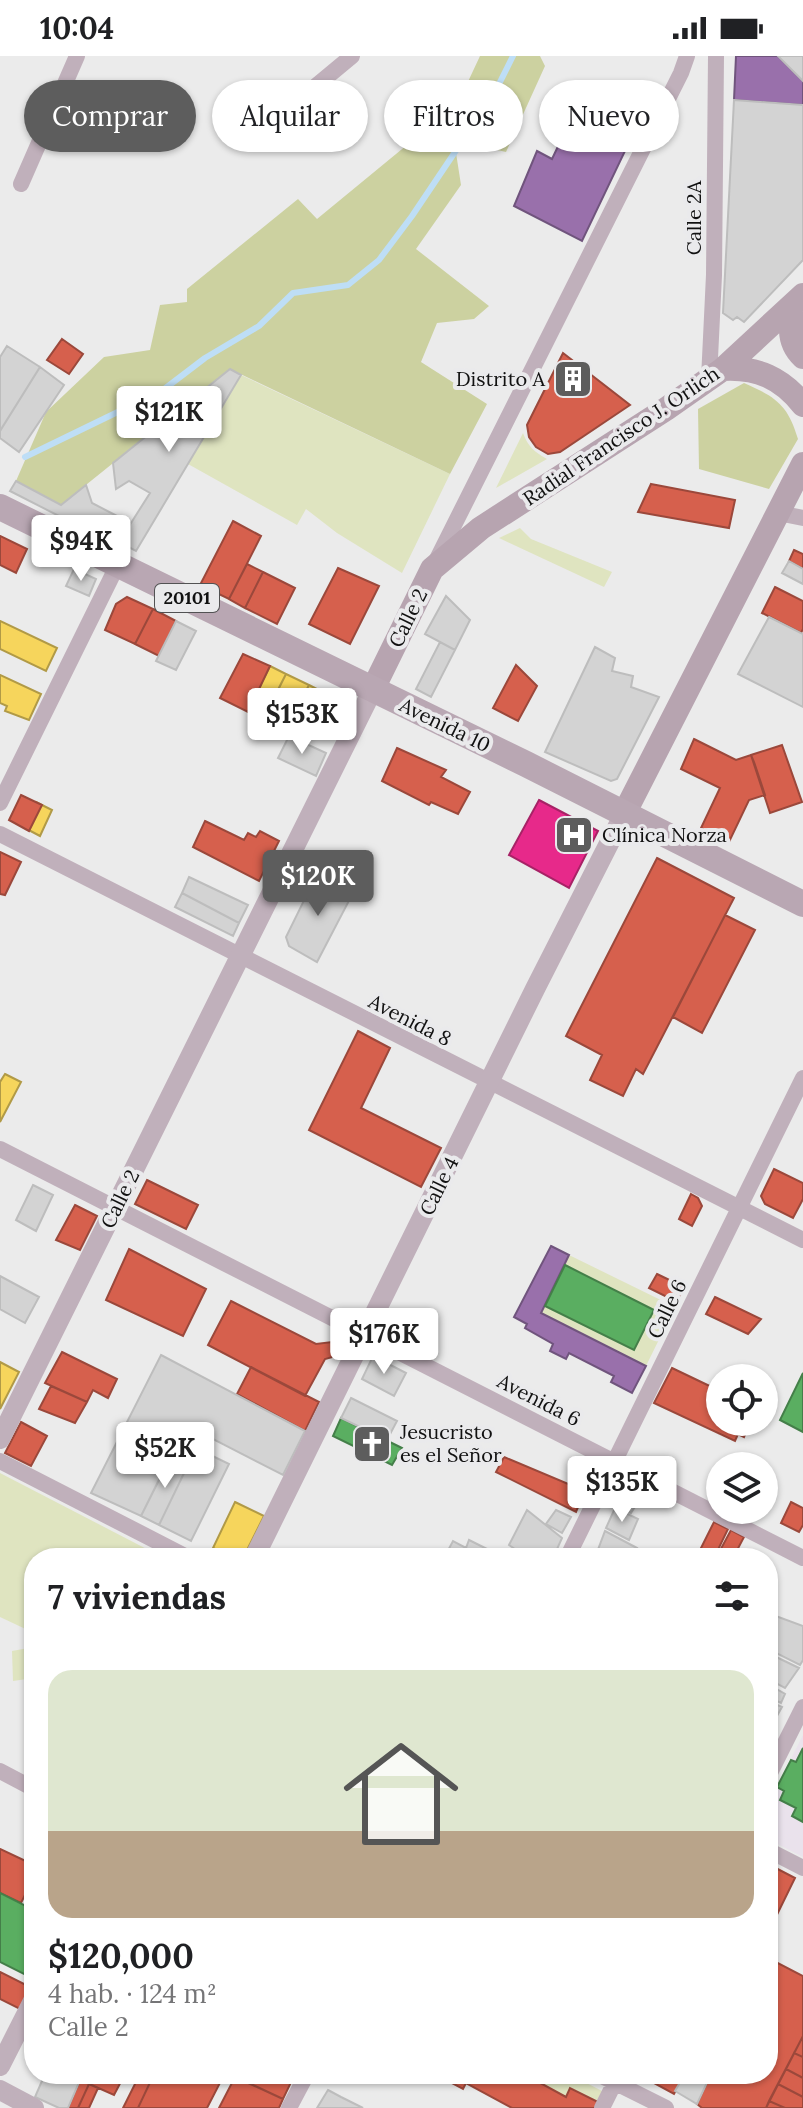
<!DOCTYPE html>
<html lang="es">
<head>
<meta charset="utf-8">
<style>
	:root { --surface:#fff; --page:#f6f6f6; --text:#202124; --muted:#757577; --accent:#5d5d5d }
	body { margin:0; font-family:Lora,serif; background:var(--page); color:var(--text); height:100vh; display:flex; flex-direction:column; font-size:30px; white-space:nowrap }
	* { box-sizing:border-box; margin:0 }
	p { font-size:26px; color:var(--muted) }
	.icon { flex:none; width:44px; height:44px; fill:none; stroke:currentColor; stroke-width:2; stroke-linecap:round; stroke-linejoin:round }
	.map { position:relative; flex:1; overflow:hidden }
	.sheet { position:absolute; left:24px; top:1492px; width:754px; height:536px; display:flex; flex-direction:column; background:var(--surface); border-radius:32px; box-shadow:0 2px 6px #0004 }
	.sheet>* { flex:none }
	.hud { position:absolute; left:24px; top:24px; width:756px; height:72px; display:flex; gap:16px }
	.fabs { position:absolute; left:706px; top:1308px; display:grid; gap:16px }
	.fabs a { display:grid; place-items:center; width:72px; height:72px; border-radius:50%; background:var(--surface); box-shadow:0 2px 6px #0004; font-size:40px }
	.price { position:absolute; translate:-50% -68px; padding:0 18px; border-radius:8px; background:#fff; color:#222; font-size:26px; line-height:52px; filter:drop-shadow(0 2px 4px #0008) }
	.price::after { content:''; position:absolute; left:50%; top:48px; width:24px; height:18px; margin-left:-12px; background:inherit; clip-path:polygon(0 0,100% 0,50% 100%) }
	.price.current { background:var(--accent); color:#fff }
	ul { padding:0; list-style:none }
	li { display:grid; align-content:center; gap:16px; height:424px; padding:0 24px }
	li span { display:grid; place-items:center; height:248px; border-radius:24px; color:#555 }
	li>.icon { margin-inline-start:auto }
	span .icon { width:144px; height:144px; fill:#fffc; stroke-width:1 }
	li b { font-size:34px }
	h2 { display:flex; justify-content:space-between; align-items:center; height:96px; padding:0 24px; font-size:34px }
	.pill { padding:0 28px; border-radius:36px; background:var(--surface); box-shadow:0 2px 6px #0004; font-size:28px; line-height:72px }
	.pill.current { background:var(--accent); color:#fff }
	.status { display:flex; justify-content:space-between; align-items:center; height:56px; padding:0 40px; background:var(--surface); direction:ltr }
	.status svg { height:22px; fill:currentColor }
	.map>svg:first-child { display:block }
	.education { fill:#eae2ec }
	.green { fill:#dfe4c0 }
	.forest { fill:#ccd1a0 }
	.homes { fill:#f6d55c; stroke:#b19a46; stroke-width:2 }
	.shops { fill:#d6604d; stroke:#9b483b; stroke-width:2 }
	.offices { fill:#9970ab; stroke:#70547d; stroke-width:2 }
	.health { fill:#e7298a; stroke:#a72266; stroke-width:2 }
	.public { fill:#5aae61; stroke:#447f49; stroke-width:2 }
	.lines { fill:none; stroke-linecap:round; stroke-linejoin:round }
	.stream { stroke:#bedef6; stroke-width:6 }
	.building { fill:#d3d3d3; stroke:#bdbdbd; stroke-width:2 }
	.minor { stroke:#c0b0bb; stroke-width:16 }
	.tertiary { stroke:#c0b0bb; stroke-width:20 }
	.secondary { stroke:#b7a4b0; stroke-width:24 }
	.primary { stroke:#b9a7b3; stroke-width:26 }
	.labels { text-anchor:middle; stroke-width:8; stroke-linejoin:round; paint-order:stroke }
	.shield { fill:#eaeaec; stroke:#525253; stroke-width:2 }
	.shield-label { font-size:18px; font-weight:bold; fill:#111 }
	.street-label { font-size:20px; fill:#111; stroke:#eaeaec }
	.poi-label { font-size:20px; fill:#111; stroke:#eaeaec; text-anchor:start }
</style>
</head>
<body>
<div class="status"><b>10:04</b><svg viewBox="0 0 49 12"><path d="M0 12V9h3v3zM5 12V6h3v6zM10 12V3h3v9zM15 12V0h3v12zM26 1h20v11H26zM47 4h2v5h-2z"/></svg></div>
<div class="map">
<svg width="803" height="2052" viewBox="0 0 803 2052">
	<rect width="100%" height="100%" fill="#ebebeb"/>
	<path class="education" d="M803 1679V1801L768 1783V1748Z"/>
	<path class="green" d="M241 319 450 418 402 517 337 477 306 453 297 469 188 408Z
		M523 377C528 391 535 396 547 403L496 432Z
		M520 472 531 483 612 516 604 531 499 482Z
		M569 1199 675 1251 646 1310 541 1257 545 1250 634 1294 654 1254 565 1209Z
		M0 1418V1417L164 1502H34V1577L0 1561Z
		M34 1591V1622L13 1625 12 1595Z
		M524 2018H569L606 2037 600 2047 570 2033 566 2041Z"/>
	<path class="forest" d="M480 0H540L545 10 506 96 454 84 461 129 416 193 489 250 474 263 437 267 421 306 487 348 450 418 230 313 61 449 16 425 46 356 104 301 150 294 160 249 187 246V233L298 143 317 163 458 47Z
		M744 327C776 341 788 349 798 383L769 433 699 413 698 353Z"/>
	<path class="homes" d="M0 565 57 592 46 615 0 593Z
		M270 610 286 618 263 663 248 656Z
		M286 618 309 629 300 646 278 634Z
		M0 619 41 638 29 664 5 655 7 650 0 647Z
		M309 629 344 647 347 652 340 666 300 646Z
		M36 746 52 754 40 780 23 771Z
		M5 1018 21 1026 0 1066V1026Z
		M0 1306 19 1316 0 1353Z
		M235 1446 264 1460 243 1502H234L213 1492Z"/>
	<path class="shops" d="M62 283 83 298 69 318 47 304Z
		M563 297 630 349 560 396 548 398 536 391 529 381 527 369Z
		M651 428 735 444 729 472 638 456Z
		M233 465 261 480 229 543 200 529Z
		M0 480 27 493 16 517 0 509Z
		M794 494 803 498V513L789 505Z
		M247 508 263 516 245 552 229 543Z
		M338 512 379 530 350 588 309 568Z
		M263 516 295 532 277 568 245 552Z
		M775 531 803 545V573L801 577 762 557Z
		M127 541 153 553 135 588 105 574 116 548Z
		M153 553 176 565 159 600 135 588Z
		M243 598 270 610 248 656 220 642Z
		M516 609 537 630 518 665 493 652Z
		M694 683 736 704 751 699 754 706 765 739 749 744 729 786 701 772 720 732 681 713Z
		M782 689 802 746 770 757 751 699Z
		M397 692 446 714 441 721 470 736 458 758 431 746 429 749 382 725Z
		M21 739 42 749 29 775 9 764Z
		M205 765 244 784 248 777 256 781 260 775 279 785 259 825 193 791Z
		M0 796 21 806 5 839 0 838Z
		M657 802 734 842 643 1018 636 1013 623 1040 590 1024 602 999 566 980Z
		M725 859 755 874 702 977 673 961Z
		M358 975 390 992 361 1052 441 1092 421 1131 309 1074Z
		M774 1113 803 1127V1143L793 1162 765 1148 761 1140Z
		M147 1124 198 1149 186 1173 135 1148Z
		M691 1138 698 1142 702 1150 692 1170 679 1163Z
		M75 1149 97 1160 80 1194 56 1184Z
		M129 1193 206 1233 183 1280 106 1244Z
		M657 1218 684 1231 677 1246 649 1232Z
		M715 1241 761 1263 748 1278 706 1258Z
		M231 1245 316 1288 332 1286 340 1299 325 1303 305 1340 208 1289Z
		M62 1296 117 1323 108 1342 93 1334 87 1346 45 1327Z
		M251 1311 319 1346 305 1375 237 1338Z
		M672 1312 720 1335V1366H750L744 1381 738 1378 735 1385 654 1347Z
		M51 1330 87 1346 75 1367 39 1353Z
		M21 1366 47 1380 31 1410 5 1397Z
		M504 1401 585 1435 576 1456 496 1416Z
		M791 1446 803 1452V1469L799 1476 781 1467Z
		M714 1466 728 1473 714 1502H711L699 1496Z
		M731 1474 744 1481 733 1502H716Z
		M0 1793 34 1809V1821L21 1847 0 1837Z
		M768 1808 795 1822 768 1877Z
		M768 1902 803 1920V1980L766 2052H702L697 2048 711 2018H768Z
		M0 1916 32 1932 22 1954 0 1943Z
		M803 1980V2052H766L769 2045Z
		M794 1997 803 2001V2022L786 2013Z
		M786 2013 803 2022V2041L778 2028Z
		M67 2018H125L114 2039Z
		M140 2018H154L138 2052H123Z
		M154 2018H217L223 2021 207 2052H138Z
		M254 2018H295L283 2043 249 2027Z
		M435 2018H524L566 2041 570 2032 600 2047 598 2052H512L466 2027 463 2033Z
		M642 2018H685L674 2038 643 2021Z
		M235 2021 283 2043 279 2052H219Z
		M80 2024 89 2028 78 2052H68Z
		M89 2028 98 2032 89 2052H78Z
		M778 2028 803 2041V2052H785L769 2045Z"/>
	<path class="offices" d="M736 0H778L803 25V49L734 44Z
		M610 32 646 51 582 185 514 150 537 95 552 103 580 44Z
		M551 1190 569 1199 541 1257 646 1310 632 1337 611 1326 614 1320 569 1297 566 1303 550 1295 553 1288 525 1272 527 1268 514 1261Z"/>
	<path class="health" d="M539 744 598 775 569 832 509 799Z"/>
	<path class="public" d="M565 1209 654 1254 634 1294 545 1250Z
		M803 1317V1376L780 1364Z
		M341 1362 402 1392 392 1409 333 1380Z
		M803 1692V1766L792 1760 796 1752 780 1744 784 1735 777 1731 791 1704 796 1706Z
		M0 1837 34 1854V1908L28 1920 0 1906Z"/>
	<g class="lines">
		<path class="stream" d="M25 401 163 334 205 302 259 270 293 237 348 229 379 204 412 160 494 38 513 0"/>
	</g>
	<path class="building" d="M778 0H803V25Z
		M734 44 803 49V204L744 266 737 261 733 264 723 257Z
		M7 290 40 311 0 375V301Z
		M40 311 64 329 19 396 0 382V375Z
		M230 313 241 319 136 495 119 486 150 437 129 425 116 433 113 407Z
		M16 425 61 449 86 429 92 447 119 461 106 484 10 435Z
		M789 505 803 513V528L782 517Z
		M74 513 96 523 89 540 66 530Z
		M446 540 470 564 455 594 425 578Z
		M769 561 803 578V651L738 618Z
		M176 565 196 575 176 614 156 605Z
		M440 586 455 594 431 641 416 633Z
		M595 591 615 602 612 615 633 620 631 631 659 641 617 723 611 725 545 696Z
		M289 680 326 697 316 720 278 702Z
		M317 818 353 837 317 906 289 890 286 881Z
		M189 821 248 849 239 867 182 837Z
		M182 837 239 867 233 880 175 851Z
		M33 1129 53 1139 36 1175 16 1164Z
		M0 1220 39 1241 25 1267 0 1253Z
		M161 1299 305 1375 283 1419 186 1369 141 1460 91 1437Z
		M373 1300 406 1317 394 1340 362 1323Z
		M351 1342 397 1365 387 1384 341 1362Z
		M196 1392 229 1408 191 1485 159 1469Z
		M172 1398 189 1407 159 1469 141 1460Z
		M628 1420 655 1433 647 1450 622 1436Z
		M621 1437 638 1446 631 1457 617 1451Z
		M615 1452 638 1463 629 1484 606 1472Z
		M527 1454 562 1482 553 1502 533 1496 531 1502H528L509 1489Z
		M556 1454 571 1461 562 1477 546 1468Z
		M605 1475 637 1492 631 1502H602L596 1499Z
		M469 1484 505 1502H444L453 1485 466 1492Z
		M773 1559 803 1570V1604L800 1609 768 1593V1570Z
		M768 1597 799 1612 785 1632 768 1623Z
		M768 1628 785 1638 781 1647 768 1641Z
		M768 1645 782 1651 768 1676Z
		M45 2018H67L80 2024 68 2052H59L35 2041Z
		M685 2018H711L697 2048 675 2035Z
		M328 2034 341 2041 363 2052H317Z"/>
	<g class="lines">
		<path class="minor" d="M263 74 352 0
			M21 128 77 0
			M709 323 714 219 716 0
			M778 457 803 462
			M437 503 681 17 687 0
			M0 747 118 508
			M0 778 803 1184
			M0 1093 803 1502
			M0 1405 189 1502
			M567 1502 803 1022
			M0 1715 34 1733
			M768 1721 803 1651
			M768 1794 803 1812
			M598 2018 666 2052
			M289 2052 307 2018
			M602 2052 619 2018"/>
		<path class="tertiary" d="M0 1383 373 633
			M254 1502 535 933 624 758
			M0 2010 34 1943
			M0 2034 34 2052"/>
		<path class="secondary" d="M797 245C790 265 786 285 803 301
			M723 313C757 311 782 322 803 349
			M373 633 432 513 481 472 666 353 723 313 803 239
			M624 758 803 408"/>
		<path class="primary" d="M0 451 526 708 803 848"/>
	</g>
	<defs>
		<symbol id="building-square" viewBox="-11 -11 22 22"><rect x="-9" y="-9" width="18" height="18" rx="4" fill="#5d5d5d" stroke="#eaeaec"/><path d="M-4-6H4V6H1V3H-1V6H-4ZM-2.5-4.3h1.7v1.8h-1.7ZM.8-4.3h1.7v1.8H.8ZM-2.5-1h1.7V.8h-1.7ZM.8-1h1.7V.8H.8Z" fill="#fff"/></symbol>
		<symbol id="hospital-square" viewBox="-11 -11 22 22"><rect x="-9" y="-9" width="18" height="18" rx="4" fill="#5d5d5d" stroke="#eaeaec"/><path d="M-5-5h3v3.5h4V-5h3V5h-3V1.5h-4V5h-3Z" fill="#fff"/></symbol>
		<symbol id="church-square" viewBox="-11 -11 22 22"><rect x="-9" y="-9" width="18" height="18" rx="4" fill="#5d5d5d" stroke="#eaeaec"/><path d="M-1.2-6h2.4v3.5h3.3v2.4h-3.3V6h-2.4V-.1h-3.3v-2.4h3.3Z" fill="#fff"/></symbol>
	</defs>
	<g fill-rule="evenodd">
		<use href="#building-square" x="551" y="301" width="44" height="44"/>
		<use href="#hospital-square" x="552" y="757" width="44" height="44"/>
		<use href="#church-square" x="350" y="1366" width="44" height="44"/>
	</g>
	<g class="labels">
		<rect class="shield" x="155" y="528" width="64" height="28" rx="6"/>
		<g class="shield-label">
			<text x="187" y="548">20101</text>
		</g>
		<g class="street-label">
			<text transform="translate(694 162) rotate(-90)" y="7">Calle 2A</text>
			<text transform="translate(621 380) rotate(-34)" y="7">Radial Francisco J. Orlich</text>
			<text transform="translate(408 562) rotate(-64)" y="7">Calle 2</text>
			<text transform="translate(445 669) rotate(26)" y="7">Avenida 10</text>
			<text transform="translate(410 964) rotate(27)" y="7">Avenida 8</text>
			<text transform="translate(439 1130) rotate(-64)" y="7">Calle 4</text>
			<text transform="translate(120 1143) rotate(-64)" y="7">Calle 2</text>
			<text transform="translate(667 1253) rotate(-64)" y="7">Calle 6</text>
			<text transform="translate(539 1344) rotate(27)" y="7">Avenida 6</text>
		</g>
		<g class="poi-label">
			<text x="545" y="330" text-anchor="end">Distrito A</text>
			<text x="602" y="786">Clínica Norza</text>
			<text x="400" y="1383">Jesucristo<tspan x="400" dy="23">es el Señor</tspan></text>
		</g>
	</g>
</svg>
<div class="fabs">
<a><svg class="icon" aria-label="locate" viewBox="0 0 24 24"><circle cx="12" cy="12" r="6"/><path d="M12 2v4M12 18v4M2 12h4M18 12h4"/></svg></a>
<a><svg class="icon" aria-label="layers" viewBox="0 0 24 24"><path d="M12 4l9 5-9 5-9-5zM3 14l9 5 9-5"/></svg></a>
</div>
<b class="price" style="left:169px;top:398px">$121K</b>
<b class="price" style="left:81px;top:527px">$94K</b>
<b class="price" style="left:302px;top:700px">$153K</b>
<b class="price current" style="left:318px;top:862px">$120K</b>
<b class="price" style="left:384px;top:1320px">$176K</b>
<b class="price" style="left:165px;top:1434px">$52K</b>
<b class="price" style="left:622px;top:1468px">$135K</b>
<div class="hud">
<a class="pill current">Comprar</a>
<a class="pill">Alquilar</a>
<a class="pill">Filtros</a>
<a class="pill">Nuevo</a>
</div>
<section class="sheet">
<h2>7 viviendas<svg class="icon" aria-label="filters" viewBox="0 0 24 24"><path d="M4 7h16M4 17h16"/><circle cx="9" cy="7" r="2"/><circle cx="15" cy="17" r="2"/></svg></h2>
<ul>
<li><span style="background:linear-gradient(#dfe7d0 65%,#b9a48a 0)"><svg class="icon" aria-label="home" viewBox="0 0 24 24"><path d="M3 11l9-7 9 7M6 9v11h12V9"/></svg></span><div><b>$120,000</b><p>4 hab. · 124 m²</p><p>Calle 2</p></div></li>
</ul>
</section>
</div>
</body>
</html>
